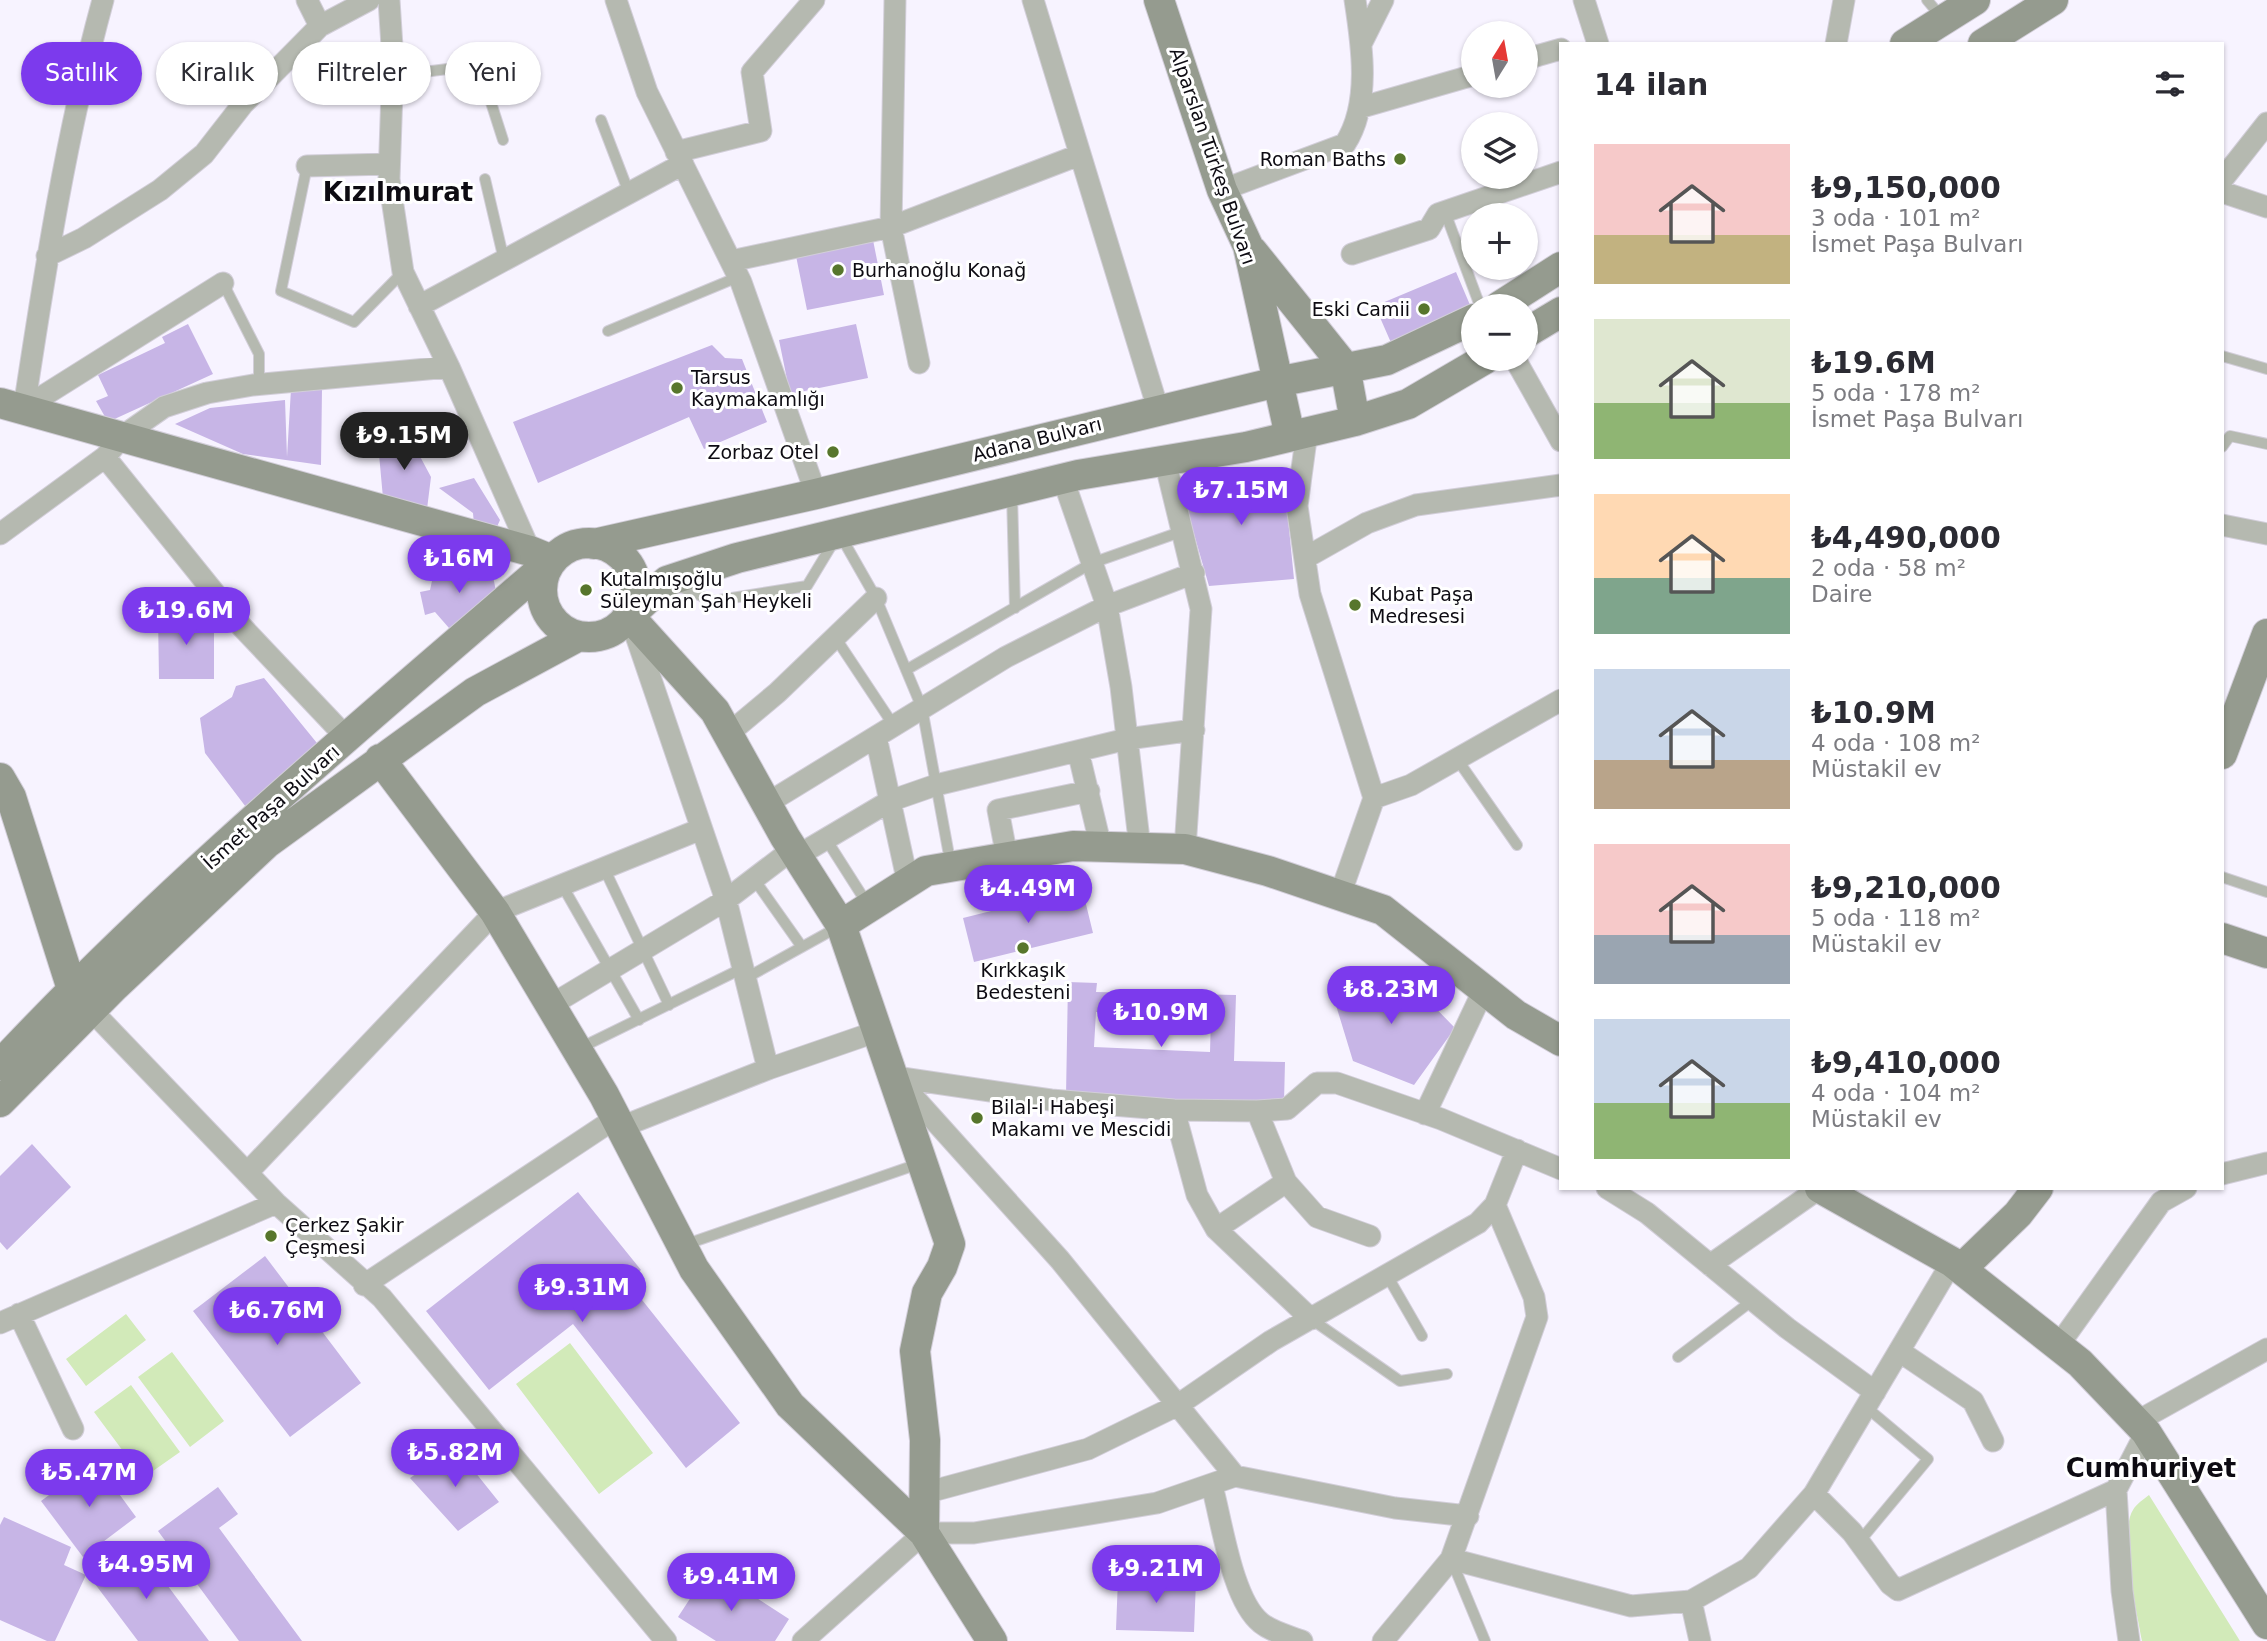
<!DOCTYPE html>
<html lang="tr">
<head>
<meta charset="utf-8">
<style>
	:root { --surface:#fff; --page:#f2f2f3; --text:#2b2b33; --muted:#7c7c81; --accent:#7c3aed }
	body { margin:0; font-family:"DejaVu Sans",sans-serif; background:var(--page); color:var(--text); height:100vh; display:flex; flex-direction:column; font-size:26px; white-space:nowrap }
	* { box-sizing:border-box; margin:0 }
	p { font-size:23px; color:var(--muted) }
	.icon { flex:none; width:38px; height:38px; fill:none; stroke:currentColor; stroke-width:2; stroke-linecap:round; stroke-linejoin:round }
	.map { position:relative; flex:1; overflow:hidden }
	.side { position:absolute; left:1559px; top:42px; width:665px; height:1148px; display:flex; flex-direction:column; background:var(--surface); border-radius:0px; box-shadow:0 2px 5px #0004 }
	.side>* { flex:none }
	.top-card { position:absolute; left:21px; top:42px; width:665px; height:63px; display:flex; gap:14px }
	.needle { width:46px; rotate:11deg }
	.fabs { position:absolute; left:1461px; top:21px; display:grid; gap:14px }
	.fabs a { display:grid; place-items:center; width:77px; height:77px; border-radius:50%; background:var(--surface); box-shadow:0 2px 5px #0004; font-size:35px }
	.price { position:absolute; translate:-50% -60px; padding:0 16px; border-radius:24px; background:var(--accent); color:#fff; font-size:23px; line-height:46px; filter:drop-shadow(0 2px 4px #0008) }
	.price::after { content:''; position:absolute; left:50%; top:42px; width:21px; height:16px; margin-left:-10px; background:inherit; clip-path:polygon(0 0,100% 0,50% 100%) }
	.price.active { background:#222; color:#fff }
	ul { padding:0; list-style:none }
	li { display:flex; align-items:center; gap:21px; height:175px; padding:0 35px }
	li span { display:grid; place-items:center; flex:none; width:196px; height:140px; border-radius:0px; color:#555 }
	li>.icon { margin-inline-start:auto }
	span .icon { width:84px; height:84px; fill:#fffc; stroke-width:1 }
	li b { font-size:30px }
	h2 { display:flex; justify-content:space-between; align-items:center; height:84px; padding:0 35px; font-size:30px }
	.chip { padding:0 24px; border-radius:32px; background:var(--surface); box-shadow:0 2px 5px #0004; font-size:24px; line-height:63px }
	.chip.active { background:var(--accent); color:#fff }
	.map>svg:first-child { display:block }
	.green { fill:#d2eab9 }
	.building { fill:#c7b5e6; fill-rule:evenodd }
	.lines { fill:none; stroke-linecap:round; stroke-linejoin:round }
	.lane-casing { stroke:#d2ced9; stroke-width:12 }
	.street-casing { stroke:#d2ced9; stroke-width:23 }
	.secondary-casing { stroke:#d2ced9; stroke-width:32 }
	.lane { stroke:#b5b9b0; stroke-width:10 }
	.street { stroke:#b5b9b0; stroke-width:21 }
	.secondary { stroke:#959b8f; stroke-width:30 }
	.poi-dot { fill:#57762c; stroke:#fff; stroke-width:2.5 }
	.labels { text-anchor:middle; stroke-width:6; stroke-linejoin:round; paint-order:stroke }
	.street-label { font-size:19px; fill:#0d0b12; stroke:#fff }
	.poi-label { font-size:19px; fill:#0d0b12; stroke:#fff; text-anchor:start }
	.district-label { font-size:26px; font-weight:bold; fill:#0d0b12; stroke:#fff }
</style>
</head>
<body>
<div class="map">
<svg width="2267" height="1641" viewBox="0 0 2267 1641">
	<rect width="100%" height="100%" fill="#f7f3ff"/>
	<path class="green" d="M126 1314 146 1340 86 1386 66 1359Z
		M570 1343 653 1453 599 1494 516 1384Z
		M172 1352 224 1421 190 1447 138 1377Z
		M131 1385 180 1452 143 1478 94 1412Z
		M2149 1495 2240 1641H2142C2137 1614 2119 1531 2133 1510 2136 1504 2144 1499 2149 1495Z"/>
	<path class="building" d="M873 240 884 295 807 310 796 256Z
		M1456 272 1473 312 1392 345 1375 306Z
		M188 324 213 374 108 422 96 401 108 396 98 375 165 343 162 337Z
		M856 324 868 378 790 394 779 340Z
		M712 345 725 358 742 359 767 422 704 449 689 417 538 483 513 422Z
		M291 389H322L321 465 243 454 175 424 210 408 285 400 287 457Z
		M407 432 431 477 427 509 383 498 378 443Z
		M1283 468 1294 579 1209 586 1179 482Z
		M474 478 500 520 496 529 474 525 473 513 439 488Z
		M437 558 493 576 498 602 456 636 435 612 425 615 420 592 430 590Z
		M214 614V679H159L158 615Z
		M264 678 321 748 252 815 205 753 200 718 232 697 236 686Z
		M1082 888 1093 933 974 962 963 918Z
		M1370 966 1417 989 1455 1028 1414 1085 1353 1061 1335 1002Z
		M1068 982 1097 983 1096 992 1236 995 1234 1061 1285 1062 1284 1102 1066 1096ZM1096 1012 1211 1017 1210 1052 1094 1047Z
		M32 1144 71 1187 7 1250 0 1242V1176Z
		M578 1192 641 1270 627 1281 740 1423 686 1468 573 1324 489 1390 426 1311Z
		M265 1256 361 1383 290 1437 193 1311Z
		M455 1447 499 1502 458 1531 410 1478Z
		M95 1461 136 1517 83 1557 41 1501Z
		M218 1487 238 1514 219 1528 302 1641H239L158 1531Z
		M4 1517 71 1547 64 1565 86 1575 55 1641H47L0 1620V1525Z
		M138 1546 209 1641H138L92 1580Z
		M710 1568 789 1619 775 1641H716L678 1617Z
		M1118 1578 1196 1581 1194 1632 1116 1630Z"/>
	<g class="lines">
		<defs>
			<path id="lane" d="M1927 0 1943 19
				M392 76 479 65 503 140
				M601 120 629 193
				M307 166 281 291 354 322 403 272
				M485 179 504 260
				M1445 212 1480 306
				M223 283 259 354V384
				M608 331 738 277
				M2222 356 2267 369
				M2222 447 2230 436 2267 444
				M1012 494 1015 608
				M676 585 713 601 807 586 839 533 876 598 922 708 951 866
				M835 637 894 726
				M906 670 1092 563 1183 531
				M1457 759 1517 845
				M826 839 868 905
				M604 868 669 1005
				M2222 877 2267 892
				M754 879 802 947
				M562 885 639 1020
				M746 978 838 927
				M580 1048 743 968
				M684 1245 921 1163
				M1388 1277 1422 1336
				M1311 1319 1400 1381 1447 1374
				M1678 1357 1753 1300
				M1859 1542 1928 1459 1866 1407
				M1451 1559 1485 1641"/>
			<path id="street" d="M307 0 320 26
				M389 0 393 62 389 179 403 272 449 367 530 551
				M616 0 647 92 741 282 816 494
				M895 0 891 227 919 363
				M1033 0 1158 409
				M1584 0 1598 44
				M1362 42 1383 0
				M1836 44 1844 0
				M1526 59 1561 49
				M1359 108 1474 75
				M676 152 761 131 752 72 814 0
				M307 166 389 164
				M2222 180 2267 123
				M1222 190 1345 144C1371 104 1362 45 1355 0
				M2222 192 2267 207
				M1352 254 1429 229 1438 214 1561 172
				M47 256 84 238 160 190 204 154 243 104 320 26 369 0
				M731 261 891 227 1079 155
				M419 306 683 164
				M1515 359 1561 441
				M24 408C45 270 66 135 103 0
				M24 408 223 283
				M1307 432 1297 506 1310 594 1374 798 1340 895
				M105 457 242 627 347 738
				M1165 461 1201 609 1185 849
				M1063 479 1107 606 1121 687 1140 848
				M2222 525 2267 534
				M0 534 105 457 124 435 164 407 207 393 253 385 449 367
				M1305 558 1367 523 1416 505 1561 485
				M632 624 726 900 768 1069
				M728 734 777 693 876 598
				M876 737 908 883
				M1078 751 1101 847
				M1374 798 1411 785 1561 700
				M766 804 1006 657 1107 606 1194 573
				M797 856 890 801 936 785 1127 739 1194 730
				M1007 857 998 810 1089 791
				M551 1005 726 900 793 849
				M91 1010 276 1203 382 1298 666 1641
				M895 1077 1051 1100 1174 1110 1257 1111 1287 1109 1317 1083H1337L1441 1119 1561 1169
				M899 1081 1060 1260 1235 1476
				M1174 1110 1197 1195 1216 1229 1311 1319
				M1257 1111 1286 1182 1317 1217 1370 1236
				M1425 1114 1484 989
				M621 1127 768 1069 878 1031
				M247 1173 495 912 701 829
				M2222 1174 2267 1163
				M1607 1188 1647 1213 1787 1328 1875 1392
				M1216 1229 1286 1182
				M1710 1265 1820 1188
				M364 1285 616 1118
				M19 1314 73 1429
				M0 1323 276 1203
				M2058 1346 2161 1202 2186 1188
				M1899 1351 1973 1401 1993 1441
				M2136 1422 2267 1349
				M1212 1486C1222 1522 1232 1600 1261 1623 1272 1632 1289 1636 1302 1641
				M2116 1490 2122 1591 2129 1641
				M925 1493 1088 1449 1178 1405 1271 1341 1478 1223 1495 1205 1517 1150
				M1814 1494 1852 1532 1890 1584 1898 1590 2116 1490 2146 1432
				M1451 1559 1631 1606 1691 1601 1749 1568 1814 1494 1952 1262
				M1691 1601 1700 1641
				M803 1641 924 1533H974L1157 1503 1235 1476 1395 1508 1468 1516
				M1383 1641 1451 1559 1537 1317 1534 1297 1495 1205"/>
			<path id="secondary" d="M1159 0 1222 190 1248 246 1290 436
				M1905 44 1975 0
				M1983 44 2053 0
				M1253 252 1345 367 1355 421
				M1500 306 1561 267
				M1526 333 1561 312
				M0 403 530 551 552 560
				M542 590a47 47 0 1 1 94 0a47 47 0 1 1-94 0Z
				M594 544 816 494 1277 382 1387 360 1474 319
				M2222 754 2267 634
				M380 759 495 912 604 1095 694 1269 790 1405 924 1533 992 1641
				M0 778 11 797 72 989 84 1002
				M841 925 926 871 1073 846 1185 849 1268 871 1383 910 1516 1015 1561 1041
				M2222 938 2267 953
				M0 1065C170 883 364 723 552 560
				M0 1102 115 986 267 843 475 692 579 636
				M1820 1188 1952 1262 2080 1363 2146 1432 2267 1624
				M1961 1269 2018 1214 2038 1188
				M924 1533 925 1440 915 1351 927 1293 942 1267 950 1244 841 925 785 837 715 711 629 616 667 581 737 558 1078 475 1246 447 1355 421 1408 404 1485 359"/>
		</defs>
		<use href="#lane" class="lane-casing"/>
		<use href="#street" class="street-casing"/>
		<use href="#secondary" class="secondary-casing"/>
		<use href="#lane" class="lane"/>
		<use href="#street" class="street"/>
		<use href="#secondary" class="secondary"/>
	</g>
	<g class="poi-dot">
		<circle cx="1400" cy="159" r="7"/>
		<circle cx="838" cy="270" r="7"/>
		<circle cx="1424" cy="309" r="7"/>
		<circle cx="677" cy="388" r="7"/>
		<circle cx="833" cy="452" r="7"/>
		<circle cx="586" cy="590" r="7"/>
		<circle cx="1355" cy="605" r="7"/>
		<circle cx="1023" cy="948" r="7"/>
		<circle cx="977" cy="1118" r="7"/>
		<circle cx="271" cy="1236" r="7"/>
	</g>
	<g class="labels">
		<g class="street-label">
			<text transform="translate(1213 156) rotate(71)" y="7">Alparslan Türkeş Bulvarı</text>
			<text transform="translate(1037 439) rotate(-14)" y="7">Adana Bulvarı</text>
			<text transform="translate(271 807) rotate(-42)" y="7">İsmet Paşa Bulvarı</text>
		</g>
		<g class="poi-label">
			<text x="1386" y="166" text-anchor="end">Roman Baths</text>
			<text x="852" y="277">Burhanoğlu Konağ</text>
			<text x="1410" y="316" text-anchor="end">Eski Camii</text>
			<text x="691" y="384">Tarsus<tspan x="691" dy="22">Kaymakamlığı</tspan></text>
			<text x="819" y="459" text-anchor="end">Zorbaz Otel</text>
			<text x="600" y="586">Kutalmışoğlu<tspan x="600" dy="22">Süleyman Şah Heykeli</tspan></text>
			<text x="1369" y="601">Kubat Paşa<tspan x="1369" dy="22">Medresesi</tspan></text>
			<text x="1023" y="977" text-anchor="middle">Kırkkaşık<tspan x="1023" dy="22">Bedesteni</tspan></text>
			<text x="991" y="1114">Bilal-i Habeşi<tspan x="991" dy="22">Makamı ve Mescidi</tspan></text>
			<text x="285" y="1232">Çerkez Şakir<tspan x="285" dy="22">Çeşmesi</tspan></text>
		</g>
		<g class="district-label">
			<text x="398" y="201">Kızılmurat</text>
			<text x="2151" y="1477">Cumhuriyet</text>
		</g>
	</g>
</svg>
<div class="fabs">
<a><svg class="needle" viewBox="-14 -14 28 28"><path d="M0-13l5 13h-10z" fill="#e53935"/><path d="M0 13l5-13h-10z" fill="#7c7c81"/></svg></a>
<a><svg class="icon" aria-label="layers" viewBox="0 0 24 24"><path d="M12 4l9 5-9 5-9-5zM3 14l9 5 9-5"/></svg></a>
<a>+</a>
<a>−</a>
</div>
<b class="price active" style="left:404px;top:472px">₺9.15M</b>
<b class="price" style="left:1241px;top:527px">₺7.15M</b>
<b class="price" style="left:459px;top:595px">₺16M</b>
<b class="price" style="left:186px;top:647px">₺19.6M</b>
<b class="price" style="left:1028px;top:925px">₺4.49M</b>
<b class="price" style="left:1391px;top:1026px">₺8.23M</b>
<b class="price" style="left:1161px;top:1049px">₺10.9M</b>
<b class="price" style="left:582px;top:1324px">₺9.31M</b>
<b class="price" style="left:277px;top:1347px">₺6.76M</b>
<b class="price" style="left:455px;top:1489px">₺5.82M</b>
<b class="price" style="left:89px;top:1509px">₺5.47M</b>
<b class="price" style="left:146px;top:1601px">₺4.95M</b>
<b class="price" style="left:1156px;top:1605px">₺9.21M</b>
<b class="price" style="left:731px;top:1613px">₺9.41M</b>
<div class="top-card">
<a class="chip active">Satılık</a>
<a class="chip">Kiralık</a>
<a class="chip">Filtreler</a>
<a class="chip">Yeni</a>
</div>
<section class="side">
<h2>14 ilan<svg class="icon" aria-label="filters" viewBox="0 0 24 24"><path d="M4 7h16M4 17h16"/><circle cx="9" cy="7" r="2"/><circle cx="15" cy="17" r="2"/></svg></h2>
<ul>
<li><span style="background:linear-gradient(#f6c9c9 65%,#c2b280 0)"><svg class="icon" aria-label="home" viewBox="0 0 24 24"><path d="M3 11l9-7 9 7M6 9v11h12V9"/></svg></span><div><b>₺9,150,000</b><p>3 oda · 101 m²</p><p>İsmet Paşa Bulvarı</p></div></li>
<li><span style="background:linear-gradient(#dfe7d0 60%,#8fb573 0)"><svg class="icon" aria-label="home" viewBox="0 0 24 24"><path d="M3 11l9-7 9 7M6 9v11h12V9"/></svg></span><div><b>₺19.6M</b><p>5 oda · 178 m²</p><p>İsmet Paşa Bulvarı</p></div></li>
<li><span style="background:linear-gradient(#ffd9b3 60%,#7fa58c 0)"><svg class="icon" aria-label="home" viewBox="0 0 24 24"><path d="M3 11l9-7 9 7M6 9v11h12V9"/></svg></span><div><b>₺4,490,000</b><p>2 oda · 58 m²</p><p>Daire</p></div></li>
<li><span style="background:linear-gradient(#c9d6e8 65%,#b9a48a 0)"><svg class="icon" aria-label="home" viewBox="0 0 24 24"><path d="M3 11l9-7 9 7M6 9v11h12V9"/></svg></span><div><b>₺10.9M</b><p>4 oda · 108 m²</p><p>Müstakil ev</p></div></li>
<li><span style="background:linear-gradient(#f6c9c9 65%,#9aa5b1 0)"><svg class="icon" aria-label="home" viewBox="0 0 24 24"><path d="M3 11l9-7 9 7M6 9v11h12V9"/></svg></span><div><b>₺9,210,000</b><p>5 oda · 118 m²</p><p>Müstakil ev</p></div></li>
<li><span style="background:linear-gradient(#c9d6e8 60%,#8fb573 0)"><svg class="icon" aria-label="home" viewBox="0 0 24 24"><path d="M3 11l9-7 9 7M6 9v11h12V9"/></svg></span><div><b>₺9,410,000</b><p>4 oda · 104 m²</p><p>Müstakil ev</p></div></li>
</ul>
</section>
</div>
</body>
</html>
